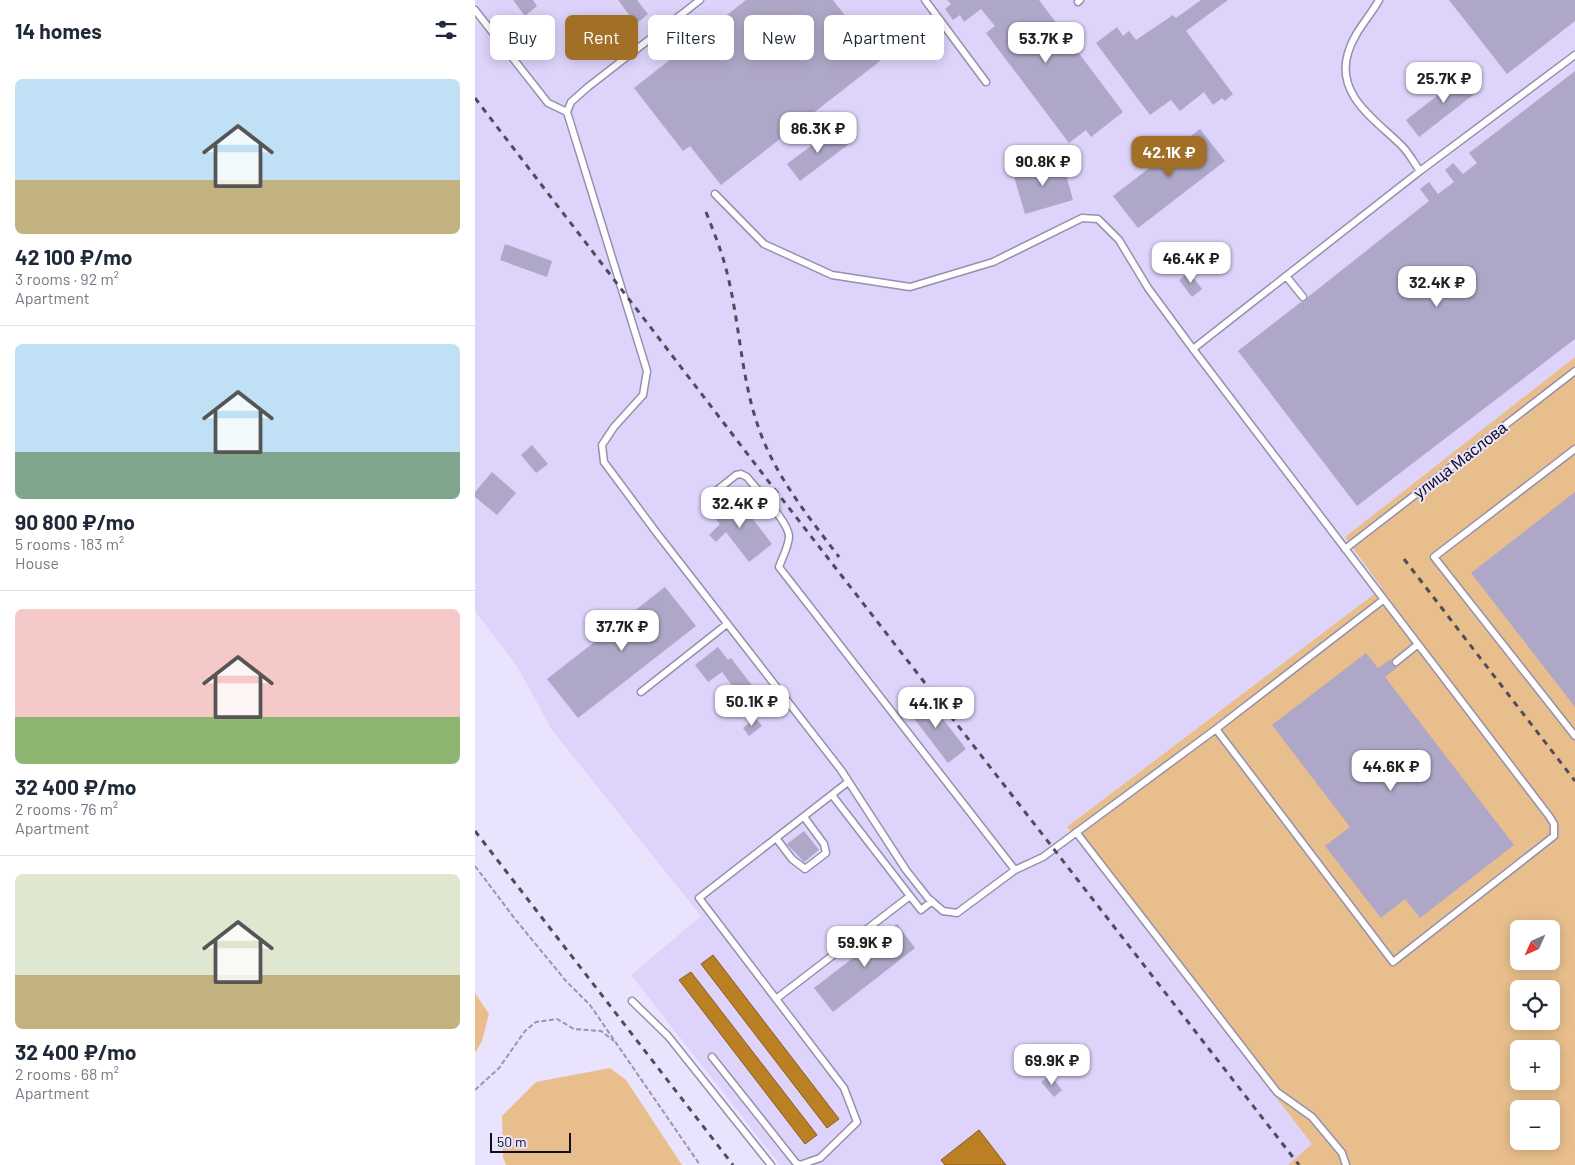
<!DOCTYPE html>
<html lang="en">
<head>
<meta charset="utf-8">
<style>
	:root { --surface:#fff; --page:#f2f2f3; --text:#1f2937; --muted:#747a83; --line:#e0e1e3; --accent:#a16f25 }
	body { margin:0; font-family:Barlow,sans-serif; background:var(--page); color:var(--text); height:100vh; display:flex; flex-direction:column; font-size:19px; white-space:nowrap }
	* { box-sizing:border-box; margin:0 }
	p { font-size:16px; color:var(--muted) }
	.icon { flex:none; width:28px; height:28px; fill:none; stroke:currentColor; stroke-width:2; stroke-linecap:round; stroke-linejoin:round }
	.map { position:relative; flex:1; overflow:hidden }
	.panel { display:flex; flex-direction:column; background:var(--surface); width:475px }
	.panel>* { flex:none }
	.hud { position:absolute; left:15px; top:15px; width:475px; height:45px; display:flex; gap:10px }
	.needle { width:32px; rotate:225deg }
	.controls { position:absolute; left:1035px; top:920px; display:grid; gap:10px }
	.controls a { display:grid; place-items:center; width:50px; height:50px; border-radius:8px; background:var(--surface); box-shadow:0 2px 12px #0003; font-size:25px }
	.scale { position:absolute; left:15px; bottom:12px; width:81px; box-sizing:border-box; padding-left:5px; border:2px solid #110e19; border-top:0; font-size:14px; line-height:18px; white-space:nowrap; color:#110e19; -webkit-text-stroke:4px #e9e3fd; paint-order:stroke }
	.price { position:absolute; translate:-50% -42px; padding:0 11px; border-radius:10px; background:#fff; color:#222; font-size:16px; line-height:32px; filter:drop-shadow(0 1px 2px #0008) }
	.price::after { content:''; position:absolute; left:50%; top:30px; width:15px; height:11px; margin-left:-8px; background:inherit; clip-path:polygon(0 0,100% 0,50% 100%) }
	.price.current { background:var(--accent); color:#fff }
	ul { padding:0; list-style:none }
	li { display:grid; align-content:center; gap:10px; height:265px; padding:0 15px }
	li+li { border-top:1px solid var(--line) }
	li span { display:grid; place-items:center; height:155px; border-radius:8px; color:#555 }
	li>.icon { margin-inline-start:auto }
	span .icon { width:90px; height:90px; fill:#fffc; stroke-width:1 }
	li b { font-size:21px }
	h2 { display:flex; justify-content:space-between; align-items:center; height:60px; padding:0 15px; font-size:21px }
	.chip { padding:0 18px; border-radius:8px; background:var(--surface); box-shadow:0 2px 12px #0003; font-size:18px; line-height:45px }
	.chip.current { background:var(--accent); color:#fff }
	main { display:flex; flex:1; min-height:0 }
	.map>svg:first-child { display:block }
	.built { fill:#ddd3fb }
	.green { fill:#e8bf8c; fill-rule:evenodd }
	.water { fill:#bb7f24; stroke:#885d21 }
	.building { fill:#afa7c7 }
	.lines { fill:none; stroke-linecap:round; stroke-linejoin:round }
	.service-casing { stroke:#968fad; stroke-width:9 }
	.path { stroke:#9a95aa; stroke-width:2; stroke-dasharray:5 2.5; stroke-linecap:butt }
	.service { stroke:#fff; stroke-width:6 }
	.rail { stroke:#504c5b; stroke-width:3; stroke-dasharray:6 6; stroke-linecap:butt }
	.labels { text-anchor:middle; stroke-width:4; stroke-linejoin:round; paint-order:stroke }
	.street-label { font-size:16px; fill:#110e19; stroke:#e9e3fd }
</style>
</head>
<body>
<main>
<section class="panel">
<h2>14 homes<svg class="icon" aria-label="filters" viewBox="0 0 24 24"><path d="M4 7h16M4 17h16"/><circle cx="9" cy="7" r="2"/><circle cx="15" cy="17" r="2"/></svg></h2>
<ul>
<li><span style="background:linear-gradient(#bfe0f5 65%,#c2b280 0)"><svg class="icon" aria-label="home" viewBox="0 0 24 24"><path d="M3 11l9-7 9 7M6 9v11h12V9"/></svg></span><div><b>42 100 ₽/mo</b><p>3 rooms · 92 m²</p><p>Apartment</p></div></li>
<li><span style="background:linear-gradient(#bfe0f5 70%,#7fa58c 0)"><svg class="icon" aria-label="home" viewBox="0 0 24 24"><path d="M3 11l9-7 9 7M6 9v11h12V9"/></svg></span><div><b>90 800 ₽/mo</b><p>5 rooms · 183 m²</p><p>House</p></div></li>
<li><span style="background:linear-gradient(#f6c9c9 70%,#8fb573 0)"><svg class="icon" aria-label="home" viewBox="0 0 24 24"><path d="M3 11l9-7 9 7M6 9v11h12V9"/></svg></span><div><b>32 400 ₽/mo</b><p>2 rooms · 76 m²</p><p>Apartment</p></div></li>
<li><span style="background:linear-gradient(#dfe7d0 65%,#c2b280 0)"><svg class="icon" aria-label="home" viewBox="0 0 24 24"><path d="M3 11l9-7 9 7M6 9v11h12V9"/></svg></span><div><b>32 400 ₽/mo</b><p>2 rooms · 68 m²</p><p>Apartment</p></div></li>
</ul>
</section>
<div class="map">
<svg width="1100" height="1165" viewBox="0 0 1100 1165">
	<rect width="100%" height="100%" fill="#e9e3fd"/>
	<path class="built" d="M0 0H1100V357L870 537 908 587 592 827 838 1145 813 1165H305L156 975 226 916 77 730 42 666 0 611Z"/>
	<path class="green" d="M1100 357V1165H813L837 1144 592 827 907 588 870 537ZM1044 929H1076V961H1044ZM1044 989H1076V1021H1044ZM1044 1049H1076V1081H1044ZM1044 1109H1076V1141H1044Z
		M0 993 14 1014 7 1041 0 1053Z
		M135 1068 151 1080 207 1165H31L28 1157 27 1116 61 1082Z"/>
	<path class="water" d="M238 955 364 1119 352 1128 226 964Z
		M216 972 342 1135 330 1144 204 980Z
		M504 1130 531 1165H470L466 1160Z"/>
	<path class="building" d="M38 0H58L62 6 50 16Z
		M143 0H162L173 14 161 24Z
		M271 0H358L405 61 246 185 215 146 208 151 159 88Z
		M472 0H564L648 112 616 137 611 130 594 143 511 33 520 26 506 9 489 22 485 15 478 20 470 9 476 4Z
		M726 0H753L711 31 758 94 750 101 747 98 738 105 729 92 705 111 696 100 675 115 621 43 642 27 648 36 654 31 661 40 698 15 701 18Z
		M974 0H1100V21L1032 74Z
		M994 71 1007 88 944 137 931 120Z
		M1100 71V339L882 506 763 351 826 302 831 301 833 297 954 201 945 189 954 182 963 194 979 182 970 170 978 163 988 174 1002 163 994 153Z
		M361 127 374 144 325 181 312 164Z
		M725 129 750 161 663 228 638 196Z
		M587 160 598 200 550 214 538 173Z
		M30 244 77 261 72 277 25 260Z
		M714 272 727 289 717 297 704 280Z
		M57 445 73 464 61 473 46 455Z
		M17 472 41 493 22 515 0 497V492Z
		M1100 492V707L996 573Z
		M265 493 271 501 267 505 297 544 274 562 251 532 241 542 234 535 245 524 237 515Z
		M190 587 221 626 103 718 72 679Z
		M243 647 253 660 256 658 292 705 279 715 247 672 233 682 220 665Z
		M891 653 903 668 916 659 917 665 923 667 910 677 1039 845 945 918 930 899 906 918 850 846 875 827 797 725Z
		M449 694 491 749 473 763 431 708Z
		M281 718 287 726 274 736 268 728Z
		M329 831 344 850 329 862 312 844Z
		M422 924 440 948 358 1012 339 988Z
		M575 1075 587 1090 579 1097 566 1082Z"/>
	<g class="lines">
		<defs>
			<path id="service" d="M225 0 113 87 96 102 92 112 172 371 168 395 139 427 127 445 129 462 181 532 366 770 431 870 453 898 468 911 482 913 540 870 568 857 741 729 908 600
				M450 0 511 82
				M904 0C894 18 879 32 873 53 860 95 901 120 927 146 934 153 939 163 945 171
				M603 2 605 0
				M0 10 73 103 92 112
				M240 194 289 244 357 275 435 287 518 262 607 218 623 219 644 240 673 288 718 349
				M811 276 828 297
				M1100 449 959 557 1100 736
				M236 495 261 475 266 474 272 477C282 490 313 521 314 536 314 546 307 558 304 567L540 870
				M870 549 1100 371
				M921 662 942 645
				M166 692 252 624
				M741 729 918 962 1079 836V824L1074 816 718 349 945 171 1100 55
				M601 832 802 1092 837 1117 867 1153 871 1165
				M301 838 317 859 330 869 351 853 349 844 329 817
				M435 896 446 910 457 901
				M301 999 435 896 357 795
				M157 1001 193 1036 296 1165
				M237 1057 321 1163 325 1165 345 1158 382 1122 369 1088 224 898 373 782"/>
		</defs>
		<use href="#service" class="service-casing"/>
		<path class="path" d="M0 866 40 919 91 981 115 1005 225 1165
			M0 1090 24 1068 50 1031 61 1022 82 1019 99 1029 126 1031 139 1041"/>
		<use href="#service" class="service"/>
		<path class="rail" d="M0 98 297 486 824 1165
			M231 212C238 230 245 247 250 265 265 319 265 376 284 429 301 477 333 516 364 557
			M929 559 1100 781
			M0 831 258 1165"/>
	</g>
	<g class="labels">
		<g class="street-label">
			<text transform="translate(985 460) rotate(-38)" y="6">улица Маслова</text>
		</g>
	</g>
</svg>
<div class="controls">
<a><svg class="needle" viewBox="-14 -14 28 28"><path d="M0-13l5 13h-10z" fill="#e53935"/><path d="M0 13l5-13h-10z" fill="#747a83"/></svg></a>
<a><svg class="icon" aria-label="locate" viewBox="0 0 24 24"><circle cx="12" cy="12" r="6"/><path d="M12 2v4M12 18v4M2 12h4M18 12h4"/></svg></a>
<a>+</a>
<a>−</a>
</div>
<div class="scale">50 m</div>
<b class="price" style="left:571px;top:64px">53.7K ₽</b>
<b class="price" style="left:969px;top:104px">25.7K ₽</b>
<b class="price" style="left:343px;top:154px">86.3K ₽</b>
<b class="price current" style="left:694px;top:178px">42.1K ₽</b>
<b class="price" style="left:568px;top:187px">90.8K ₽</b>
<b class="price" style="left:716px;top:284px">46.4K ₽</b>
<b class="price" style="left:962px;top:308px">32.4K ₽</b>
<b class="price" style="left:265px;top:529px">32.4K ₽</b>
<b class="price" style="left:147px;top:652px">37.7K ₽</b>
<b class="price" style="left:277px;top:727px">50.1K ₽</b>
<b class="price" style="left:461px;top:729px">44.1K ₽</b>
<b class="price" style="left:916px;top:792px">44.6K ₽</b>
<b class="price" style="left:390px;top:968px">59.9K ₽</b>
<b class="price" style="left:577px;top:1086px">69.9K ₽</b>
<div class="hud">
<a class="chip">Buy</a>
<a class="chip current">Rent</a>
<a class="chip">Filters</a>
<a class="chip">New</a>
<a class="chip">Apartment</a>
</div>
</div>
</main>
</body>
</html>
